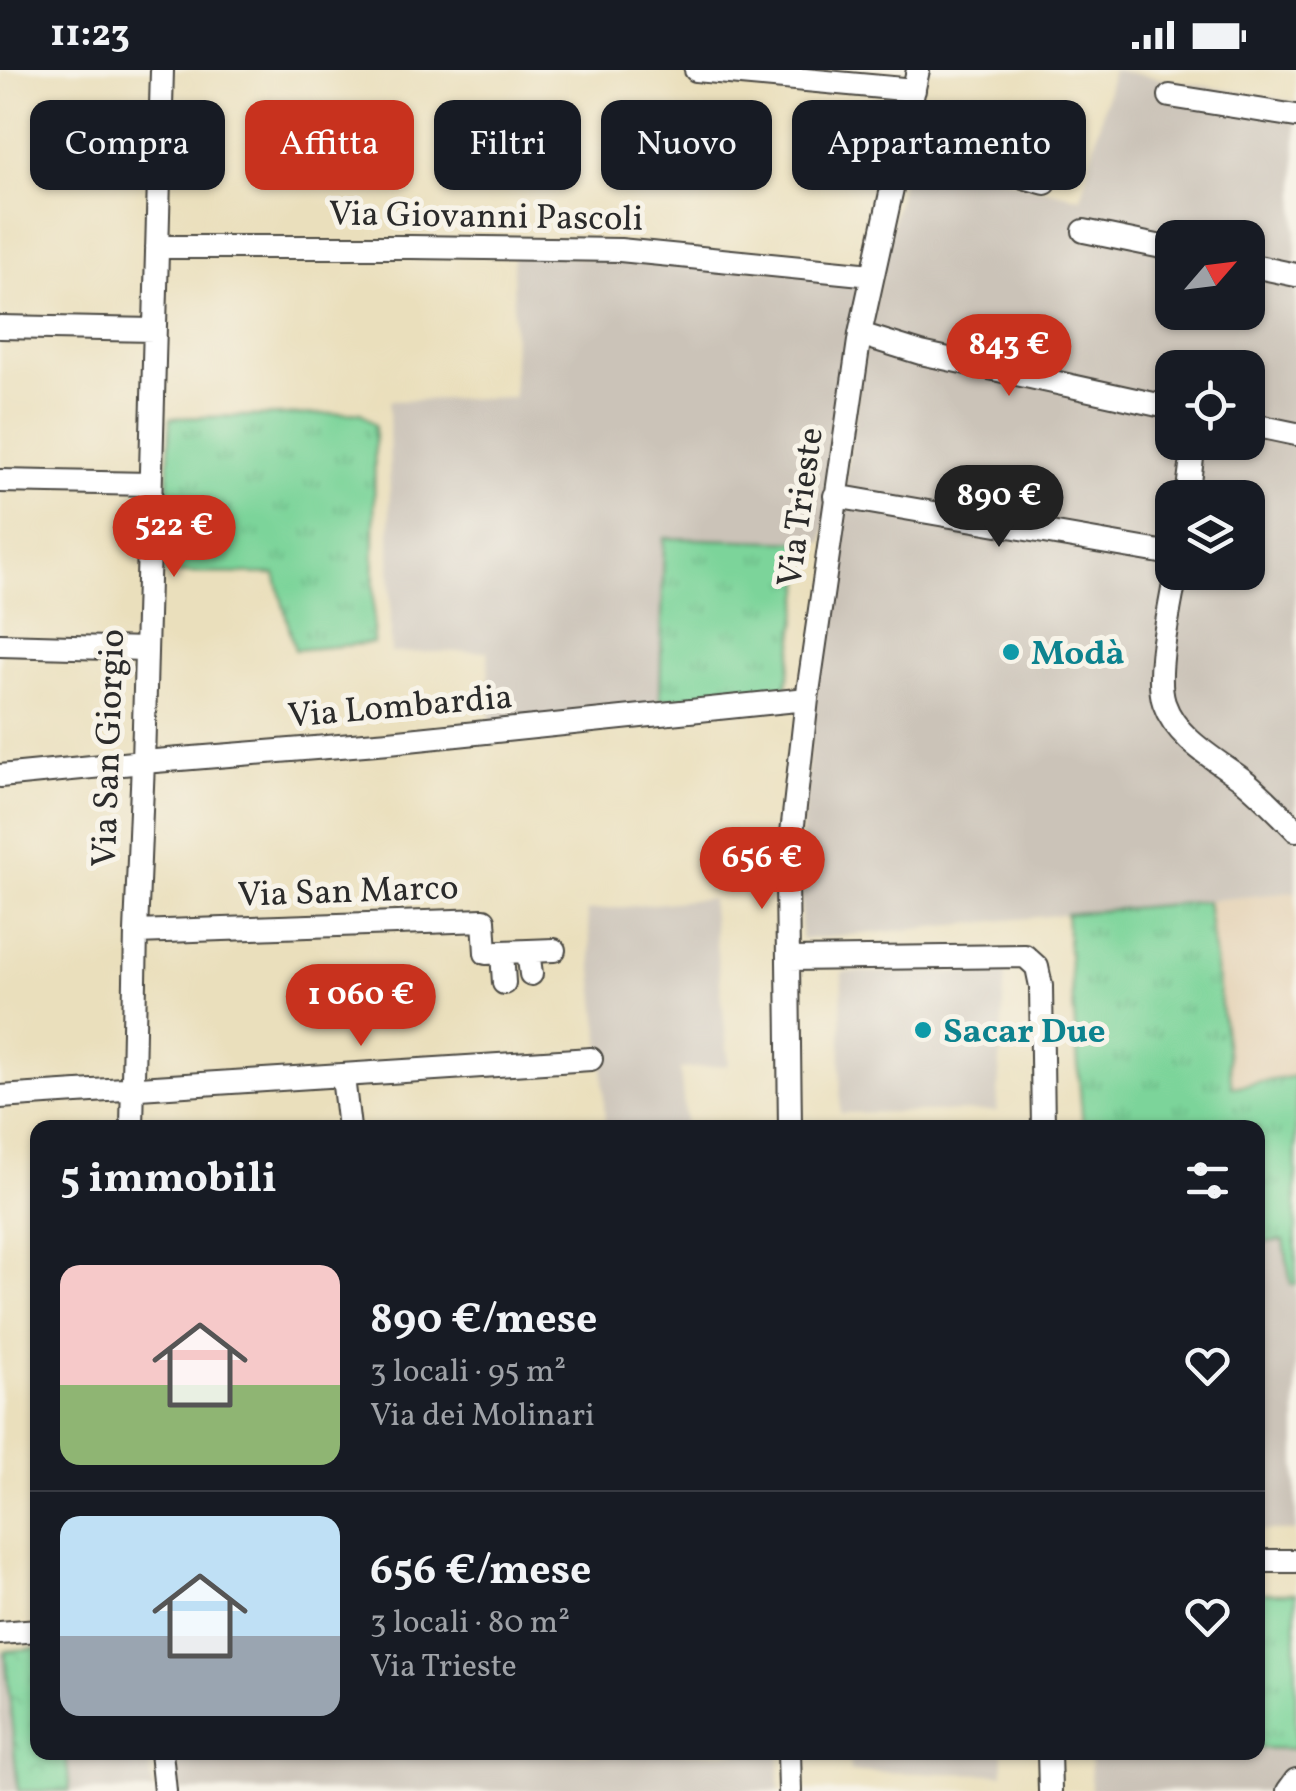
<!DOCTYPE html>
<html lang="it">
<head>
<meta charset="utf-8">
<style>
	:root { --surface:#171b24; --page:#242831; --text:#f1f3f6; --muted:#9ea1a6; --line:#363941; --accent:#c8321e }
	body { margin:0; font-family:Vollkorn,serif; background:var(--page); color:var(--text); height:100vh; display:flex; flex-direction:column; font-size:38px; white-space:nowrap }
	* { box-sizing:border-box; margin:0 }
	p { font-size:32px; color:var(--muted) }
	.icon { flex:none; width:55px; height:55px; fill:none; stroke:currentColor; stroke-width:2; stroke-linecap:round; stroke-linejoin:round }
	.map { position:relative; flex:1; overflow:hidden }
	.sheet { position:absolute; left:30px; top:1050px; width:1235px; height:640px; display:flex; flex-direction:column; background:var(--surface); border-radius:20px; box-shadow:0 2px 8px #0004 }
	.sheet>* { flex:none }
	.hud { position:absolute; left:30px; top:30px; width:1238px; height:90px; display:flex; gap:20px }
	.needle { width:65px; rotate:62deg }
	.tools { position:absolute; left:1155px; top:150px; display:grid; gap:20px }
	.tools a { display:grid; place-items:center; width:110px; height:110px; border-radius:20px; background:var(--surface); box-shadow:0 2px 8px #0004; font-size:50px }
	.price { position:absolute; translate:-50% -85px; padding:0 22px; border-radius:35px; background:var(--accent); color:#fff; font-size:32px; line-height:65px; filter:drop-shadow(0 2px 5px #0008) }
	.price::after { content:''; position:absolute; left:50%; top:60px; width:30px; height:22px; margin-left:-15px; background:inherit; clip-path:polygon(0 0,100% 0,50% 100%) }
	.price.current { background:#222; color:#fff }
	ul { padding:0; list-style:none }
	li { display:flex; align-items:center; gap:30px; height:250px; padding:0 30px }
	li+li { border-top:2px solid var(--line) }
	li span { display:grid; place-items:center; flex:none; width:280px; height:200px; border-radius:20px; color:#555 }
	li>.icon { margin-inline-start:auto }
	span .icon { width:120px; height:120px; fill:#fffc; stroke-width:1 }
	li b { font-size:42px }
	h2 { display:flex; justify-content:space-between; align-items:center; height:120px; padding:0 30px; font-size:42px }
	.pill { padding:0 35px; border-radius:20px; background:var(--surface); box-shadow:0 2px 8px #0004; font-size:35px; line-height:90px }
	.pill.current { background:var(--accent); color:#fff }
	.status { display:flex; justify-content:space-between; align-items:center; height:70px; padding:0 50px; background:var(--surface); direction:ltr }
	.status svg { height:28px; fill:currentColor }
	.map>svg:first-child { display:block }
	.built { fill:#e4d1b4 }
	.industrial { fill:#cbc3b8; fill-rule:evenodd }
	.grass { fill:url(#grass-tufts); stroke:#538062; stroke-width:2.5 }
	.park { fill:url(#park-crowns); stroke:#538062; stroke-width:2.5 }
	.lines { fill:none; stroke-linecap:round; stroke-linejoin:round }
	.minor-casing { stroke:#484641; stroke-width:26 }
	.minor { stroke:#fff; stroke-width:22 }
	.culture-dot { fill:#0f9aa8; stroke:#f7f3e8; stroke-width:4 }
	.labels { text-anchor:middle; stroke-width:10; stroke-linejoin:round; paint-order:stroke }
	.street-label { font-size:35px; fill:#2b2b2b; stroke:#f7f3e8 }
	.culture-label { font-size:35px; font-weight:bold; fill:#0d838f; stroke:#f7f3e8; text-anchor:start }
</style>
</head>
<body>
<div class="status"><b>11:23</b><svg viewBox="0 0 49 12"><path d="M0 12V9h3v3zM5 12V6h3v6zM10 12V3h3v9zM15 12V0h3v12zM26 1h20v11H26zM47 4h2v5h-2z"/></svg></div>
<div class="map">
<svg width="1296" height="1721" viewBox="0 0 1296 1721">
	<defs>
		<pattern id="grass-tufts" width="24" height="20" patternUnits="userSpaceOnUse" patternTransform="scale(2.5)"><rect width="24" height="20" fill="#7bd49a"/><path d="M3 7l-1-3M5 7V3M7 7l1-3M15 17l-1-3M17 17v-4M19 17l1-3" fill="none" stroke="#6ab685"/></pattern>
		<pattern id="park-crowns" width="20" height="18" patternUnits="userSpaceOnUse" patternTransform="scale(2.5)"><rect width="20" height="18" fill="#7bd49a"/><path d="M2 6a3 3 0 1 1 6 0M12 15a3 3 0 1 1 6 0" fill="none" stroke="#6ab685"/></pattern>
	</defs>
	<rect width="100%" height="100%" fill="#f7f3e8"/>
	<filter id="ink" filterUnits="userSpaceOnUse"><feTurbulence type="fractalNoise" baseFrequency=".01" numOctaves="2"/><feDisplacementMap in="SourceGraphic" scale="20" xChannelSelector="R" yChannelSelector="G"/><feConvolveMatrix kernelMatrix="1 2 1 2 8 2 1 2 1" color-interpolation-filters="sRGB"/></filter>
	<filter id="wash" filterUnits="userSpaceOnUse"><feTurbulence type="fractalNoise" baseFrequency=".0048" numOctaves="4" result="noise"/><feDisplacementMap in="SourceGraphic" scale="40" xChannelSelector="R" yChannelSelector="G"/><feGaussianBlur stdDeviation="2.25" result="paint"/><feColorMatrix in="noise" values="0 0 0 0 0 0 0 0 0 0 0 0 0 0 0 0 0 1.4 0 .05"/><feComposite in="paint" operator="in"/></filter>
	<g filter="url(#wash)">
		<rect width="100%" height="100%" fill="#eadfbc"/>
		<path class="built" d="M1296 822V1006L1232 1018 1207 831Z"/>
		<path class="industrial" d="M1113 0 1296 32V822L801 870 800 783 813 630 865 272 908 85 1081 128ZM1172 168H1248V242H1172ZM1172 298H1248V372H1172ZM1172 428H1248V502H1172Z
			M513 182 869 207 823 472 664 468 660 640 490 659 488 581 391 583 389 331 514 327Z
			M711 828 729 995 680 999 686 1057H605L602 987 587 841Z
			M842 902 1005 903 997 1041 840 1043Z
			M1284 1170 1290 1215H1296V1461H1258V1173Z
			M37 1578 38 1682 148 1683 153 1721H0V1582Z
			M1258 1678 1296 1679 1295 1712 1287 1721H1091L1090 1683 1258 1682Z
			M175 1683H779V1721H179Z
			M849 1683H1003V1704L850 1702Z"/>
		<path class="grass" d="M361 343 375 355 373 573 295 580 275 504 165 503 170 348Z
			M664 468 808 472 787 616 782 619 660 630Z
			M1207 831 1232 1017 1296 1006V1215H1291L1284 1170 1258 1173V1058L1083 1057 1066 844Z
			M1258 1523H1296V1679L1258 1678Z"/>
		<path class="park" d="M37 1578 38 1682 66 1683 70 1721H18L5 1581Z"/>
	</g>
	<g filter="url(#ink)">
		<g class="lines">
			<defs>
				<path id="minor" d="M696 0 914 20
					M1170 26 1296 46
					M902 74 1045 113
					M1084 161 1172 179
					M157 177H411L620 180 872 205
					M1248 195 1296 205
					M0 257 154 260
					M860 264 921 283 1172 338
					M1248 354 1296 364
					M0 411 150 414
					M835 426 1172 484
					M1187 428 1194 372
					M1176 502C1171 535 1154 603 1164 633 1176 669 1217 690 1246 712 1264 727 1280 744 1296 760
					M0 575 146 579
					M0 706 143 692 389 672 807 629
					M136 862 484 850 486 883 502 882 504 913
					M528 881 554 880
					M502 882 528 881 531 904
					M789 889 1025 886 1037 897 1041 916 1043 1058
					M343 1007 349 1058
					M0 1027 591 989
					M132 1058 136 862 143 692 162 0
					M790 1058 787 808 807 629 860 264 918 0
					M1258 1491H1296
					M0 1563 38 1560
					M161 1682 165 1721
					M789 1682 790 1721
					M1049 1682 1050 1721
					M1288 1721 1296 1710"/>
			</defs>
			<use href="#minor" class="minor-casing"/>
			<use href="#minor" class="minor"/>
		</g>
	</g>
	<g class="culture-dot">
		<circle cx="1011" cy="582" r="10"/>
		<circle cx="923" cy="960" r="10"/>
	</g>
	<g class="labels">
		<g class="street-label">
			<text transform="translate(486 145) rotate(1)" y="12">Via Giovanni Pascoli</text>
			<text transform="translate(799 437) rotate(-82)" y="12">Via Trieste</text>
			<text transform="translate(400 635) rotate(-5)" y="12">Via Lombardia</text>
			<text transform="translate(107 678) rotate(-88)" y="12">Via San Giorgio</text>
			<text transform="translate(348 820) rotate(-2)" y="12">Via San Marco</text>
		</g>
		<g class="culture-label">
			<text x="1031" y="594">Modà</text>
			<text x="943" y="972">Sacar Due</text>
		</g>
	</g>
</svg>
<div class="tools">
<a><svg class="needle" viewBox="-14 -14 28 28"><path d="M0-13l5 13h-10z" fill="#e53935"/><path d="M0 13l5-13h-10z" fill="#9ea1a6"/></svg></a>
<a><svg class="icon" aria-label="locate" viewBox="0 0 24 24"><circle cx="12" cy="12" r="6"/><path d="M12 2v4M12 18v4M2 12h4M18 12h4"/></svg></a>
<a><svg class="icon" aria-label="layers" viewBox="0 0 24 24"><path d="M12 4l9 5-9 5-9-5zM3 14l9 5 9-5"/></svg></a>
</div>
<b class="price" style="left:1009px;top:329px">843 €</b>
<b class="price current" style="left:999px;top:480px">890 €</b>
<b class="price" style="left:174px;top:510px">522 €</b>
<b class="price" style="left:762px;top:842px">656 €</b>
<b class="price" style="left:361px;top:979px">1 060 €</b>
<div class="hud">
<a class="pill">Compra</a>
<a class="pill current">Affitta</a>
<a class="pill">Filtri</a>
<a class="pill">Nuovo</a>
<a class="pill">Appartamento</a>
</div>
<section class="sheet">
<h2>5 immobili<svg class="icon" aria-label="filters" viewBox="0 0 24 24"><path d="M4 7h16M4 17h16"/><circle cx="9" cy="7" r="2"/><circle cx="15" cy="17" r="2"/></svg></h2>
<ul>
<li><span style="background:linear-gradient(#f6c9c9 60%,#8fb573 0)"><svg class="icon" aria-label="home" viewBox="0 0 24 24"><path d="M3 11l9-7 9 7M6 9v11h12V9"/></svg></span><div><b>890 €/mese</b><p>3 locali · 95 m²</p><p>Via dei Molinari</p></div><svg class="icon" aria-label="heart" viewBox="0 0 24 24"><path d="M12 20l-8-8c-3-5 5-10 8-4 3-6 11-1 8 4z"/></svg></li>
<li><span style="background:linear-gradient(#bfe0f5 60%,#9aa5b1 0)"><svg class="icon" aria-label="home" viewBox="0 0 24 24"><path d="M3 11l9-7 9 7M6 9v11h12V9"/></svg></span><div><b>656 €/mese</b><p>3 locali · 80 m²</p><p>Via Trieste</p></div><svg class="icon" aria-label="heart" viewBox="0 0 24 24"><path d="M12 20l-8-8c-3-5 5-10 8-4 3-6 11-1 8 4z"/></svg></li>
</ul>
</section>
</div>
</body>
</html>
